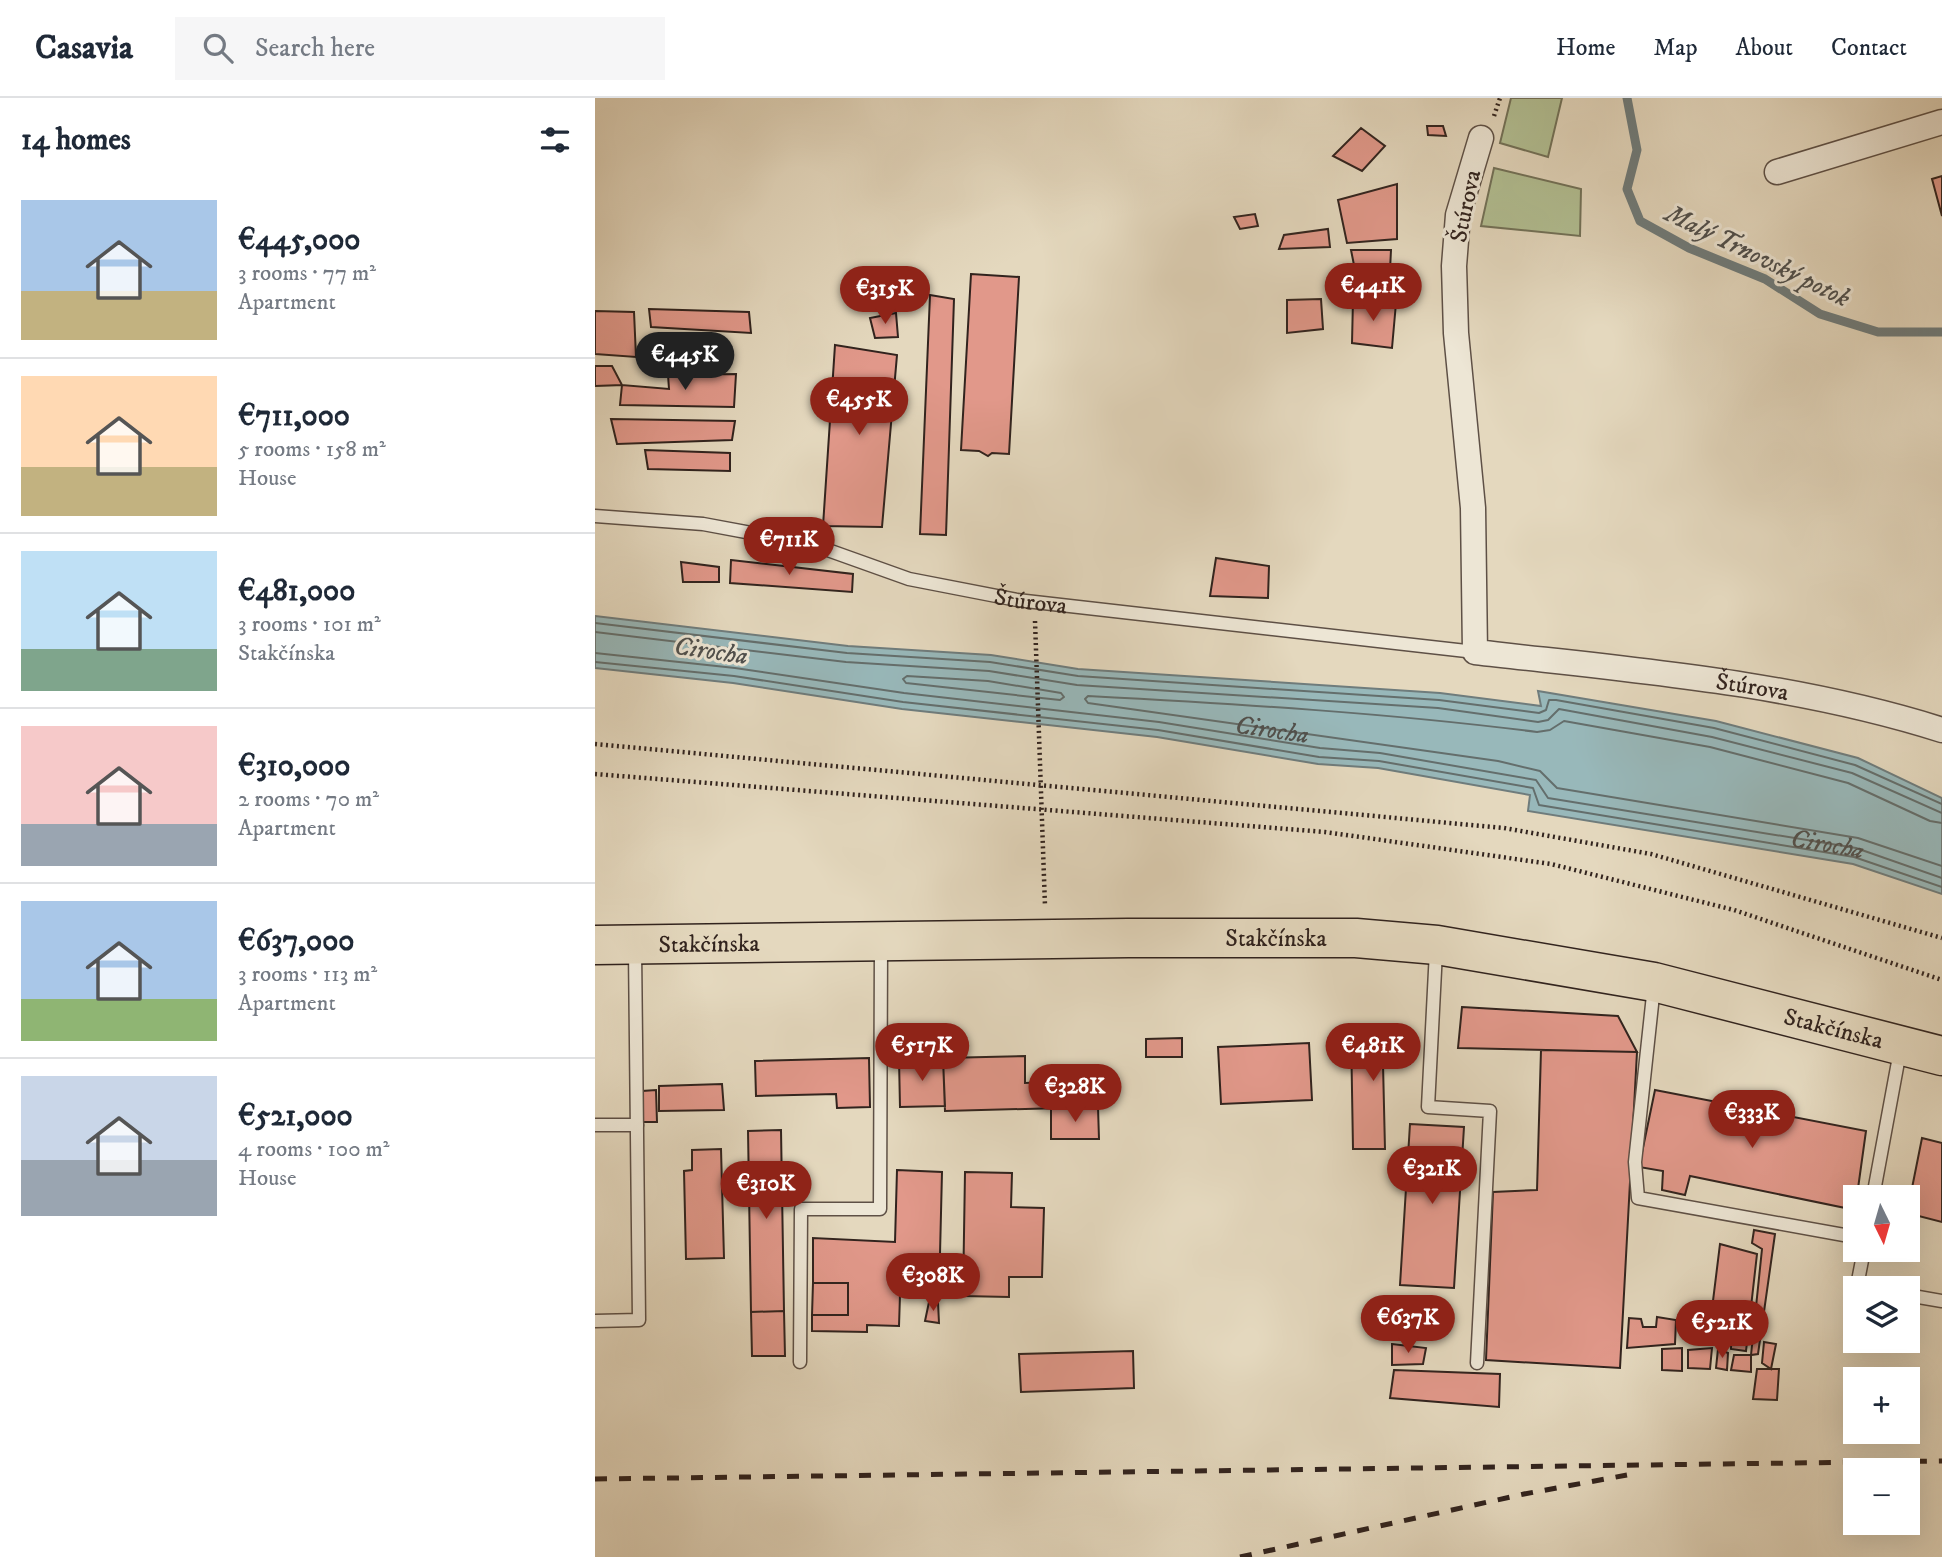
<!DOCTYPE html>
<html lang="en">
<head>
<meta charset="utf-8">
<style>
	:root { --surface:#fff; --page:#f6f6f7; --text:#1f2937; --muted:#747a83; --line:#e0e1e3; --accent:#8f2418 }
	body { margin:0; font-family:"IM FELL DW Pica",serif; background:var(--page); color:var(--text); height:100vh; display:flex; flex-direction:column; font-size:26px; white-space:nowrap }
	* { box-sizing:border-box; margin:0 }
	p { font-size:23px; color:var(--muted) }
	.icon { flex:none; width:38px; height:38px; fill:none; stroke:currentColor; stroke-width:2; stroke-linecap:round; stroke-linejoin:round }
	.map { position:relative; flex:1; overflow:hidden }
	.drawer { display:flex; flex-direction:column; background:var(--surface); width:595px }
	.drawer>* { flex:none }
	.needle { width:46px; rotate:175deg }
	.fabs { position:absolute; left:1248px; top:1087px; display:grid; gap:14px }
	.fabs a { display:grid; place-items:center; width:77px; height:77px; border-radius:0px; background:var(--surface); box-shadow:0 7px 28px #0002; font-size:35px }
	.price { position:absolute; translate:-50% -60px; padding:0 16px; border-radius:24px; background:var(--accent); color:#fff; font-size:23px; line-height:46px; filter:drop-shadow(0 2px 4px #0008) }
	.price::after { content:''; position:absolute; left:50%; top:42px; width:21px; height:16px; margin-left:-10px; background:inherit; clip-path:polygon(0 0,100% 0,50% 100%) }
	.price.on { background:#222; color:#fff }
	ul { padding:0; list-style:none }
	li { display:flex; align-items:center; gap:21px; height:175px; padding:0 21px }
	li+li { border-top:2px solid var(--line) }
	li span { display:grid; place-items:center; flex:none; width:196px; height:140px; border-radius:0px; color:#555 }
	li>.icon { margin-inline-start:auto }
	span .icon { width:84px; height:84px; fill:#fffc; stroke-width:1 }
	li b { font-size:30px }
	h2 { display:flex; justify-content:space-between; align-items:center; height:84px; padding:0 21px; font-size:30px }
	header { display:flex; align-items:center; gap:42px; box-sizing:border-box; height:98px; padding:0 35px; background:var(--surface); border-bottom:2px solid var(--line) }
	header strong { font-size:33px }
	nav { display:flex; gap:38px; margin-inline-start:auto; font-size:24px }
	.search { width:490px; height:63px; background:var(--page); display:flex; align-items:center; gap:18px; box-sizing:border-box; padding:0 24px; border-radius:0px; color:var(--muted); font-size:26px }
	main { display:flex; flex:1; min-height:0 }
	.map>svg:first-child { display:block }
	.green { fill:#b2bf93; stroke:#727158; stroke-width:2 }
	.water { fill:#98b8ba; stroke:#6f7c7c; stroke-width:2 }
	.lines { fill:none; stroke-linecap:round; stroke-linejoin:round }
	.shore { stroke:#646e6c; stroke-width:2 }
	.stream { stroke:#6f7c7c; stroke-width:9 }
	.building { fill:#e1988a; stroke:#31231e; stroke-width:2 }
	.lane-casing { stroke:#5e5046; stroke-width:15 }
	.street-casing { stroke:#5e5046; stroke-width:27 }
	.primary-casing { stroke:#31231e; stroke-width:41 }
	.path { stroke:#31231e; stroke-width:4.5; stroke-dasharray:2 3.5; stroke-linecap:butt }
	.lane { stroke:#ede6d5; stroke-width:12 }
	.street { stroke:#ede6d5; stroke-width:24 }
	.primary { stroke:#e4d8be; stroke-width:38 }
	.rail { stroke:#31231e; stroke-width:5; stroke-dasharray:12 12; stroke-linecap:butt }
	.labels { text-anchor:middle; stroke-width:6; stroke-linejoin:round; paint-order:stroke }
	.street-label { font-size:24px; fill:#31231e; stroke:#ede6d5 }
	.water-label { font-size:26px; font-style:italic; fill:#50504d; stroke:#ede6d5 }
</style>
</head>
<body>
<header>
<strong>Casavia</strong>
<div class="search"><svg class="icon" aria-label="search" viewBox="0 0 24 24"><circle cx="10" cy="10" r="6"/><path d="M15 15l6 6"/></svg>Search here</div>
<nav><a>Home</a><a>Map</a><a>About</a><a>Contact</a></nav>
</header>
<main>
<section class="drawer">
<h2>14 homes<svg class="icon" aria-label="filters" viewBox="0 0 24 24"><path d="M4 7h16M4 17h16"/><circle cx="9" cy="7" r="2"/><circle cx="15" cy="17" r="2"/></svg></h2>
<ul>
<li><span style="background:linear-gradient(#a9c7e8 65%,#c2b280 0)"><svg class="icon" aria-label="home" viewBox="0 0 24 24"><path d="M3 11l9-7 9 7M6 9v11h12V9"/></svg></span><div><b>€445,000</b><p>3 rooms · 77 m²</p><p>Apartment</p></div></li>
<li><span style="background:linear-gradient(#ffd9b3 65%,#c2b280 0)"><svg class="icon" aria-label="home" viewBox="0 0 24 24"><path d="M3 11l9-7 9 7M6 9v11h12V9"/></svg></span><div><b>€711,000</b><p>5 rooms · 158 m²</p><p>House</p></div></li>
<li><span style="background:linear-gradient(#bfe0f5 70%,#7fa58c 0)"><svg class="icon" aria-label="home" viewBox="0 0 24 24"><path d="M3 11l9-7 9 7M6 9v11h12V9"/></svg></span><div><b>€481,000</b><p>3 rooms · 101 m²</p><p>Stakčínska</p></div></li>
<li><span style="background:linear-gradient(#f6c9c9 70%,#9aa5b1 0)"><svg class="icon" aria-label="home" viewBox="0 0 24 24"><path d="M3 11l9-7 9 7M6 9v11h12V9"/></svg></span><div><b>€310,000</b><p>2 rooms · 70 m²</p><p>Apartment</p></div></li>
<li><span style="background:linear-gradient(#a9c7e8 70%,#8fb573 0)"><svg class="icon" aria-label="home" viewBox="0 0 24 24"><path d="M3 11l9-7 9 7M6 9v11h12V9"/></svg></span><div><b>€637,000</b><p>3 rooms · 113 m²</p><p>Apartment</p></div></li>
<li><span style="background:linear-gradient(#c9d6e8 60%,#9aa5b1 0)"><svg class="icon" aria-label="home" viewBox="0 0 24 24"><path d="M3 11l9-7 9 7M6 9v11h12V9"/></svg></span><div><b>€521,000</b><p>4 rooms · 100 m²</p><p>House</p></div></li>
</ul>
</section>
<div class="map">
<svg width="1347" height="1459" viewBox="0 0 1347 1459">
	<rect width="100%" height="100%" fill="#e4d8be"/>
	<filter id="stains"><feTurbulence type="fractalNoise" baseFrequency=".00286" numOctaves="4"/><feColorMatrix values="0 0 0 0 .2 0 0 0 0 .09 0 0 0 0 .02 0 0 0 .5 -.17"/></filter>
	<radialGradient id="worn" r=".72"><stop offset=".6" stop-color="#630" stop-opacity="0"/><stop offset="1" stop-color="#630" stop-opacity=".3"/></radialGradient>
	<path class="green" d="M916 0H967L953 59 905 45Z
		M899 70 986 91 985 138 886 128Z"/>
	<path class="water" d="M0 518 253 548 396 557 483 571 845 595 946 608 943 593 1121 623 1263 660 1347 700V796L1258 766 933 713 935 697 783 670 723 666 562 639 307 611 138 585 0 570Z"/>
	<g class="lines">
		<g class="shore">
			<path d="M0 525 252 555 395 564 483 578 844 602 944 615 951 612 954 602H961L1119 630 1260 667 1347 706"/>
			<path d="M0 534 251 564 394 573 482 587 843 610 943 624 953 622 964 611 1117 639 1257 675 1347 715"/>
			<path id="s1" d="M0 555 140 570 309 595 564 624 725 650 785 655 941 682 953 700 1261 750 1347 780"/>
			<path d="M0 564 139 578 308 604 563 632 724 659 784 663 938 690 944 707 1259 759 1347 789"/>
			<path d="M312 578 393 583 466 595 469 599 465 602 311 585 308 581Z"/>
			<path id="s2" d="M1347 725 1335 723 1253 685 1115 649 969 623 955 632 942 634C793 615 643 606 493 598L490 601 493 605 903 663 945 673 962 690 1263 740 1347 768"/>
		</g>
		<path class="stream" d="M1032 0 1042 52 1032 91 1045 123 1094 150 1170 181 1225 216 1283 234H1347"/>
	</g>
	<path class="building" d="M832 28H848L851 38 833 37Z
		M766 30 790 48 767 73 738 58Z
		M1347 78V118L1337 81Z
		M802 86V141L752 145 743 102Z
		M660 116 663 128 645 131 639 119Z
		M733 131 735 149 684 151 689 137Z
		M756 152H796L795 172 761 177Z
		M376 176 424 179 414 356 397 355 393 358 384 353 366 352Z
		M335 197 359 201 351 437 325 436Z
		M726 201 728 231 692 235V202Z
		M758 201 801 205 797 250 757 245Z
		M54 211 154 214 156 235 56 229Z
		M0 213 39 214 41 259 0 256Z
		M301 215 303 239 280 240 275 220Z
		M240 247 302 257 287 429 228 428Z
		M0 268H17L27 287 0 288Z
		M141 276 139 309 25 307 27 287 74 291 73 277Z
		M16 321 140 323 137 342 22 346Z
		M50 352 135 355V373L53 371Z
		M621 460 674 468 673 500 615 498Z
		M136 462 258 476 257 494 135 485Z
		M86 464 124 469V484H88Z
		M867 909 1023 918 1042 954 863 950Z
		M756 933 816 936 815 966H788L790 1051H758Z
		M587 940V959H551V941Z
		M714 945 717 1002 626 1006 623 949Z
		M946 952 1042 954 1025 1270 891 1262 898 1094 942 1092Z
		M430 958V985L502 982 503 1009 350 1013 348 960Z
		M274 960 275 1009 242 1010 241 996 161 998 160 963Z
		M348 960 350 1008 305 1009 304 961Z
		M127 986 129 1012 64 1013V988Z
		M61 992 62 1024H48L47 993Z
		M1060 992 1271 1033 1260 1112 1095 1078 1090 1097 1067 1092 1068 1073 1044 1069Z
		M503 1009 504 1041H456V1011Z
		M815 1026 869 1029 859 1190 805 1187Z
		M186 1032 189 1213 156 1214 153 1033Z
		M1327 1040 1347 1045V1124L1312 1115Z
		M126 1051 129 1160 91 1161 89 1073 97 1072V1052Z
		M302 1072 347 1074 344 1197H305L304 1228 272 1227V1234L217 1233V1217H253V1185H218V1140L300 1144Z
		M370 1074 417 1075 416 1109 449 1110 447 1179H414V1199L368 1198Z
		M1159 1132 1180 1136 1163 1256 1156 1257 1167 1151 1157 1145Z
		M1125 1146 1162 1156 1151 1253 1136 1251 1137 1215 1117 1211Z
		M218 1185H253V1217H217Z
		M334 1204H343L344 1225 330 1223Z
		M189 1213 190 1258H157L156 1214Z
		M1062 1219 1081 1222 1080 1246 1032 1250 1034 1220 1046 1221 1048 1229H1061Z
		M1169 1244 1181 1246 1176 1271 1167 1265Z
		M797 1246 831 1250 828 1266 797 1267Z
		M1087 1250V1273L1067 1272V1251Z
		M1117 1250 1115 1271 1093 1270V1252Z
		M1123 1251 1133 1255 1132 1272 1121 1270Z
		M538 1253 539 1290 426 1294 424 1256Z
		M1139 1257H1156V1274L1136 1272Z
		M1162 1271H1184L1182 1302 1158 1301Z
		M799 1272 905 1276 904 1309 795 1300Z"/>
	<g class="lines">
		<defs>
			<g id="lane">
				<path id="s3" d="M0 418 108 426 216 446 314 481 422 502 880 554"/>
				<path d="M841 853 833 1009 895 1013 882 1265"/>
				<path d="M1059 888 1040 1064 1043 1100 1260 1139"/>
				<path d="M0 1027H42"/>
				<path d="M1278 1099 1305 953"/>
				<path d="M1269 1152 1262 1188 1272 1190"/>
				<path d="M1312 1197 1347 1203"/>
				<path d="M0 1223 44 1222 40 851"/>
				<path d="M205 1264 206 1111H285L286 847"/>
			</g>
			<g id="street">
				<path id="s4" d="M886 40 863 117 859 168 861 235 878 410 880 554C1036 572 1196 584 1347 632"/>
				<path d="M1182 74 1347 24"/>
			</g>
			<g id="primary">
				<path id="s5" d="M0 847 533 840H761L842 847 1059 884 1347 958"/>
			</g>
		</defs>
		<use href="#lane" class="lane-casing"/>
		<use href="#street" class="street-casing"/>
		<use href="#primary" class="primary-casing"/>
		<path class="path" d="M899 18 905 0
			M440 523 450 808
			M0 646 909 730 1056 756 1347 840
			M0 676 730 734 956 766 1139 812 1347 882"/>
		<use href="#lane" class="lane"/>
		<use href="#street" class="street"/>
		<use href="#primary" class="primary"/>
		<path class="rail" d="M0 1381 1347 1363
			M645 1459 929 1396 1032 1377"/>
	</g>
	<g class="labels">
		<g class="street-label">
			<text transform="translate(870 108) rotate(-78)" y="8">Štúrova</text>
			<text dy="8" stroke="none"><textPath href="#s3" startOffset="446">Štúrova</textPath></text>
			<text dy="8" stroke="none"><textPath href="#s4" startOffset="798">Štúrova</textPath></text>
			<text dy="8" stroke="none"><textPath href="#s5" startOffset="681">Stakčínska</textPath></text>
			<text dy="8" stroke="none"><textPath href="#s5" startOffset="114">Stakčínska</textPath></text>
			<text dy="8" stroke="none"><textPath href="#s5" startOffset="1248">Stakčínska</textPath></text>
		</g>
		<g class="water-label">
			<text transform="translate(1163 157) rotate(26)" y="9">Malý Trnovský potok</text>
			<text transform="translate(116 552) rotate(8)" y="9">Cirocha</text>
			<text dy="9" stroke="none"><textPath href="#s2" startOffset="1069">Cirocha</textPath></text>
			<text dy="9" stroke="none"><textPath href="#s1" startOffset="1255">Cirocha</textPath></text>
		</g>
	</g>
	<rect width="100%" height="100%" filter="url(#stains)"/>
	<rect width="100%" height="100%" fill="url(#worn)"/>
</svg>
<div class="fabs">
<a><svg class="needle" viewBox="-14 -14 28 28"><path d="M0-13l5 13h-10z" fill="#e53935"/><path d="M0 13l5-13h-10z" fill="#747a83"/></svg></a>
<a><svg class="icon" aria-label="layers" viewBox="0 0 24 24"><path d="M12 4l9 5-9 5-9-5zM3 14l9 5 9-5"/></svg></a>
<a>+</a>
<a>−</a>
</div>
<b class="price" style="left:778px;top:225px">€441K</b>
<b class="price" style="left:290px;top:228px">€315K</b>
<b class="price on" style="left:90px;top:294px">€445K</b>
<b class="price" style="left:264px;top:339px">€455K</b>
<b class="price" style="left:194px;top:479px">€711K</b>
<b class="price" style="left:327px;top:985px">€517K</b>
<b class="price" style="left:778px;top:985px">€481K</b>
<b class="price" style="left:480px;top:1026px">€328K</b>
<b class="price" style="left:1157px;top:1052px">€333K</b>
<b class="price" style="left:837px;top:1108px">€321K</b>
<b class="price" style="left:171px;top:1123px">€310K</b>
<b class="price" style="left:338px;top:1215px">€308K</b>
<b class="price" style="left:813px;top:1257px">€637K</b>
<b class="price" style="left:1127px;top:1262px">€521K</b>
</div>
</main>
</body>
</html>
